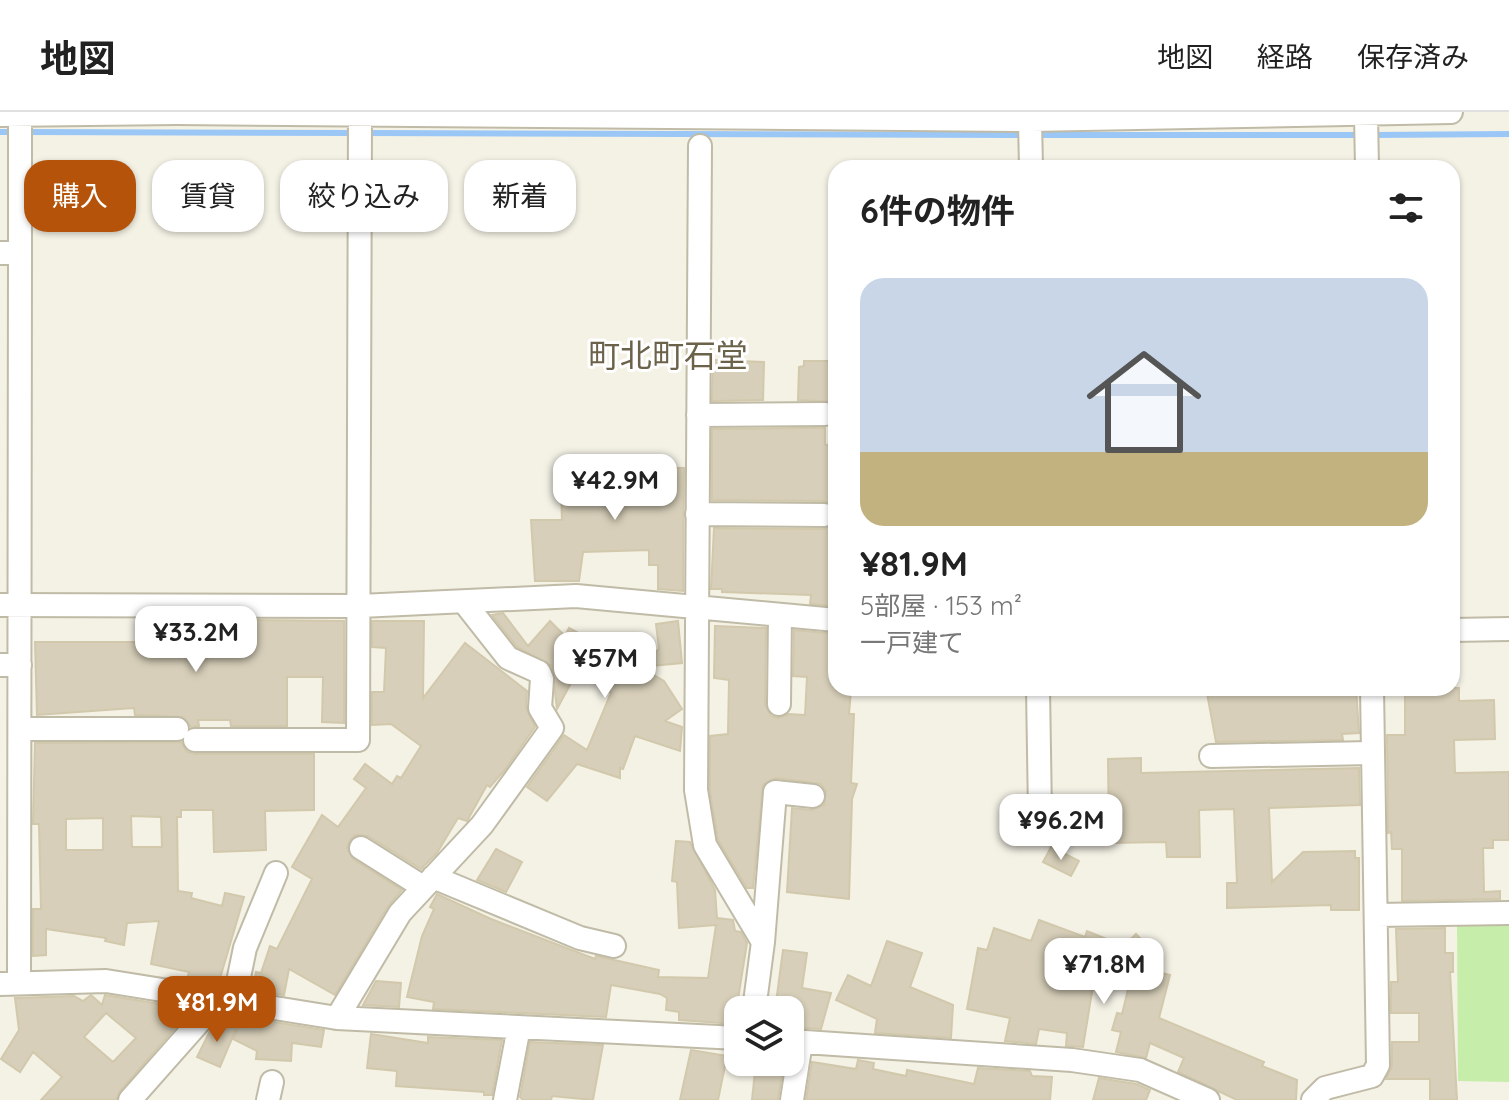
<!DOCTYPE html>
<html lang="ja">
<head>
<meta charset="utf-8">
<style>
	:root { --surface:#fff; --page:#f2f2f2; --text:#222; --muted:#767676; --line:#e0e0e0; --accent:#b45309 }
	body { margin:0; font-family:Quicksand,"Noto Sans JP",sans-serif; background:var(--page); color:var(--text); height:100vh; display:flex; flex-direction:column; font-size:30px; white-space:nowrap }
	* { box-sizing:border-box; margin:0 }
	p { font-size:26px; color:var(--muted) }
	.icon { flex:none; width:44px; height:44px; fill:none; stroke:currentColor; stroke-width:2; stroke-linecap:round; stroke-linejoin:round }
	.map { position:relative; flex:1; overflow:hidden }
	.panel { position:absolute; left:828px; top:48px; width:632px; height:536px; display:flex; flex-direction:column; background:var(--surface); border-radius:24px; box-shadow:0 2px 6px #0004 }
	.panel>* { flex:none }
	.banner { position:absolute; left:24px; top:48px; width:684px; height:72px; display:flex; gap:16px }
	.tools { position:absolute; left:724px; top:884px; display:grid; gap:16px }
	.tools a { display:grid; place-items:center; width:80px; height:80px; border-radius:16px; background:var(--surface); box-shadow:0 2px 6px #0004; font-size:40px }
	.price { position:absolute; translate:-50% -68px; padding:0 18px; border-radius:16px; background:#fff; color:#222; font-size:26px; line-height:52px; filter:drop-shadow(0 2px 4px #0008) }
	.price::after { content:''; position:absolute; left:50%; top:48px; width:24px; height:18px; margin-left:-12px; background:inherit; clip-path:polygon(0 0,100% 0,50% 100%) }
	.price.selected { background:var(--accent); color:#fff }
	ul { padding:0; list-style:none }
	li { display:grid; align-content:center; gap:16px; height:424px; padding:0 32px }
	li+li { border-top:2px solid var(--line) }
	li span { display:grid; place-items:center; height:248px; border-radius:24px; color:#555 }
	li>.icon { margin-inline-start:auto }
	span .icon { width:144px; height:144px; fill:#fffc; stroke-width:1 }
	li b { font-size:34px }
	h2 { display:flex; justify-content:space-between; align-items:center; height:96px; padding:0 32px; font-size:34px }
	.chip { padding:0 28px; border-radius:24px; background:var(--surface); box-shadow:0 2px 6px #0004; font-size:28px; line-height:72px }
	.chip.selected { background:var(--accent); color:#fff }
	header { display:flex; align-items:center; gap:48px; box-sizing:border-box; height:112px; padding:0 40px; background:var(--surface); border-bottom:2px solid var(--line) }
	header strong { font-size:38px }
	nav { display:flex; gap:44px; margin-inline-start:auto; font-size:28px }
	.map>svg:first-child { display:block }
	.green { fill:#c6eda9 }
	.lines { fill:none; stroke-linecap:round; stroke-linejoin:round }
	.stream { stroke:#9bc7f7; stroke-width:6 }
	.building { fill:#d7cfb9; stroke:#d2c8ac; stroke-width:2; fill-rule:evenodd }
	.minor-casing { stroke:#c0bba7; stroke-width:26 }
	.minor { stroke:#fff; stroke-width:22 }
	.labels { text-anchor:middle; stroke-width:6; stroke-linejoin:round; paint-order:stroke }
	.quarter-label { font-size:32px; fill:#6b624a; stroke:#fff }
</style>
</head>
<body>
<header>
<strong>地図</strong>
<nav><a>地図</a><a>経路</a><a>保存済み</a></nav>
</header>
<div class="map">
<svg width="1509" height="988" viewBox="0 0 1509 988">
	<rect width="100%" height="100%" fill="#f4f1e5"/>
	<path class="green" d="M1457 807H1509V970L1458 969Z"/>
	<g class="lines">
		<path class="stream" d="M0 20H13
			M25 20 353 21
			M365 21 1025 23
			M1037 23H1361
			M1373 23 1509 22"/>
	</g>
	<path class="building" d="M713 248 764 250 763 288 712 289Z
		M804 249H836V290L798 288 799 255 804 254Z
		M798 316H825V333L836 332V396L824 389 712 388V317Z
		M567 355 684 356 683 479 658 477V453H649V438L583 440 579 469H535L531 408H562L561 376 566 377Z
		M836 410V494L810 492 811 483 722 480V477H711L714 416 824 417Z
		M503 501 528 534 550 509 565 524 569 516 640 555 659 537 656 512 678 509 682 551 640 555 664 569 682 597 665 609 682 615 680 639 635 624 623 657 620 656V666L577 652 547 689 527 675 564 623 587 638 611 581 577 560 557 597 552 554 517 535 492 503Z
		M254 508 344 509V611L322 610 323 565H287V614H231L230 608H198L199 614 191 615 183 605 135 603 134 596 37 603 35 530H151L150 515 180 514V525L254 527Z
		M372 509H424L423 586 465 531 527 579 526 596 535 615 504 659 490 675 487 673 467 709 458 706 437 741 421 757 368 724 355 723 350 728 347 736 353 747 402 778 388 794 335 883 289 857 284 883 253 878 256 860 261 861 270 834 277 837 312 767 292 755 322 703 338 715 366 676 354 667 365 652 392 672 397 664 401 666 421 634 391 612 372 613V580H384L386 536 372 535Z
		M715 514 766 516 765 593 771 604 778 606 789 602 805 603 807 565 793 564 794 518 836 522V578L851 579 849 602H854L851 671 857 672 852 687 849 787 787 780 792 696 812 698 824 693 826 679 821 672 776 666 763 673 753 776H747L718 728 710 680V624L728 622 729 568 714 566Z
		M1206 576H1356L1359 621 1342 622 1343 628 1216 630Z
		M1405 576H1459V589L1494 588 1495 627 1454 628 1455 661 1509 660V728H1493V736H1483L1484 780 1500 779V787L1402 789V737H1392L1391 720 1388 721 1387 623H1405Z
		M181 630 187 640 195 642H314V698L265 699 266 738 214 740 213 698H181V705H177L178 779 192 781 191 786 222 794 225 781 244 785 218 873 187 868 189 860 151 852 159 809 127 811 124 833 105 829 106 826 46 817V843L33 844V797H41L39 712H33L35 631ZM131 704 161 705 162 735H132ZM103 706V738H66V707Z
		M1141 646V661L1359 656 1360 693 1269 696 1272 770 1303 740 1355 739V746H1359V798H1331V793L1227 796V771H1237L1234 697 1199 698 1200 745H1167L1166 730 1109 731 1108 647Z
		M676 729 690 730 715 778 717 806 733 808 735 819 741 820 747 831 734 912 679 908V900L666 898 667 886 660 882 611 873 606 905 433 897 434 890 407 885 422 824 434 797 430 795 437 782 491 807 595 847 596 844 659 858 658 865 708 866 716 813 679 816 677 770 672 769Z
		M1051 735 1079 749 1071 764 1043 750Z
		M496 737 522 750 506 780 477 768Z
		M1039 808 1085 825 1087 819 1124 834 1136 822 1153 840 1138 855 1170 863 1159 906 1264 950 1262 954 1297 968 1296 988H1237L1178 960 1184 946 1150 931 1146 946 1116 940 1121 920 1112 918 1117 901 1122 902 1132 861 1109 836 1092 880 1083 935 1066 934 1067 921 1039 917 1036 932 1005 929 1010 906 967 897 978 836 987 838 994 816 1031 829Z
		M1445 816V841H1453V860H1450L1457 988H1430V967H1386L1392 954V930H1419V901H1391V870H1398L1396 817Z
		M887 829 922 841 910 875 953 893 951 926 875 921 877 907 836 888 848 863 871 874Z
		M783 838 807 841 802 876 831 881 821 917 790 915V898H775Z
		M376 869 401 871 399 895 363 893Z
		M91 883 102 893 105 883 178 895 187 902 120 979 116 988H41L62 965 33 940 20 960 1 947 19 918 15 886 74 884 83 889ZM106 901 136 926 113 950 84 925Z
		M243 905 324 918 321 935 292 931 291 949 256 947 257 939 233 927Z
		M215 909 236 917 220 955 197 945Z
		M371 922 428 931V925L502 928 492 983H484V980L396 974 397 959 367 956Z
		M530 930 603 933 593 988 552 984 551 988H523L520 985Z
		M691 938 727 944 718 988H680Z
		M858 948 874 951 873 957 906 964 907 958 974 972 978 956 1030 959 1032 964 1052 965 1050 988H806L812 950 856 957Z
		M756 950H784L778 988H752Z
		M1099 966 1136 972 1150 978 1146 988H1093Z"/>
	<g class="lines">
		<defs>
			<path id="minor" d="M1366 2 1367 56
				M0 3 177 1 1030 8 1451 0
				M1030 8 1031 56
				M700 34 696 678 705 733 763 830 754 898
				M0 141H20L19 870
				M20 141V3
				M698 303 825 302
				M697 402 824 403
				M0 493 360 494 576 484 836 508
				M1452 518 1509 517
				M0 553H20
				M1038 576 1040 702
				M779 592 780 503
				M20 617H177
				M195 628H358L360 3
				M1211 644 1372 641
				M361 736 423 775
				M433 765 580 826 614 834
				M1376 803 1509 801
				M763 830 775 680 813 684
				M0 872 106 869 337 906 738 926
				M234 889 245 836 276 761
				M337 906 400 801 482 713 552 616 540 596 542 567 539 560 508 546 464 490
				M790 929 1072 948 1140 958 1208 988
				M130 988 200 909 209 885
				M268 988 272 970
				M505 988 519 915
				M792 988 801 930
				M1313 988 1325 976 1372 964 1378 953 1372 576"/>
		</defs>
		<use href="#minor" class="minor-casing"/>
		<use href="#minor" class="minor"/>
	</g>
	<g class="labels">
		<g class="quarter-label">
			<text x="668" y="255">町北町石堂</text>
		</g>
	</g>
</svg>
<div class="tools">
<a><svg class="icon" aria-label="layers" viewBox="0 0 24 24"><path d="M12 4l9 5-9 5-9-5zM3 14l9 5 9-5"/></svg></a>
</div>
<b class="price" style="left:615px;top:410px">¥42.9M</b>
<b class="price" style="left:196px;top:562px">¥33.2M</b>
<b class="price" style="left:605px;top:588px">¥57M</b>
<b class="price" style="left:1061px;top:750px">¥96.2M</b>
<b class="price" style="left:1104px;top:894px">¥71.8M</b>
<b class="price selected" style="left:217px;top:932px">¥81.9M</b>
<div class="banner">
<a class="chip selected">購入</a>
<a class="chip">賃貸</a>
<a class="chip">絞り込み</a>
<a class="chip">新着</a>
</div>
<section class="panel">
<h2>6件の物件<svg class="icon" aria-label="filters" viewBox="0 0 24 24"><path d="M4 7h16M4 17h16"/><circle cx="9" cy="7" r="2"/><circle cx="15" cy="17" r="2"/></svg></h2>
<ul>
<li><span style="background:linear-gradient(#c9d6e8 70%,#c2b280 0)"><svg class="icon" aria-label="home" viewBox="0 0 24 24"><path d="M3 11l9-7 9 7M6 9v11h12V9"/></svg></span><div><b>¥81.9M</b><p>5部屋 · 153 m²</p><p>一戸建て</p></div></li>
</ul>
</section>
</div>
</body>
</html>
